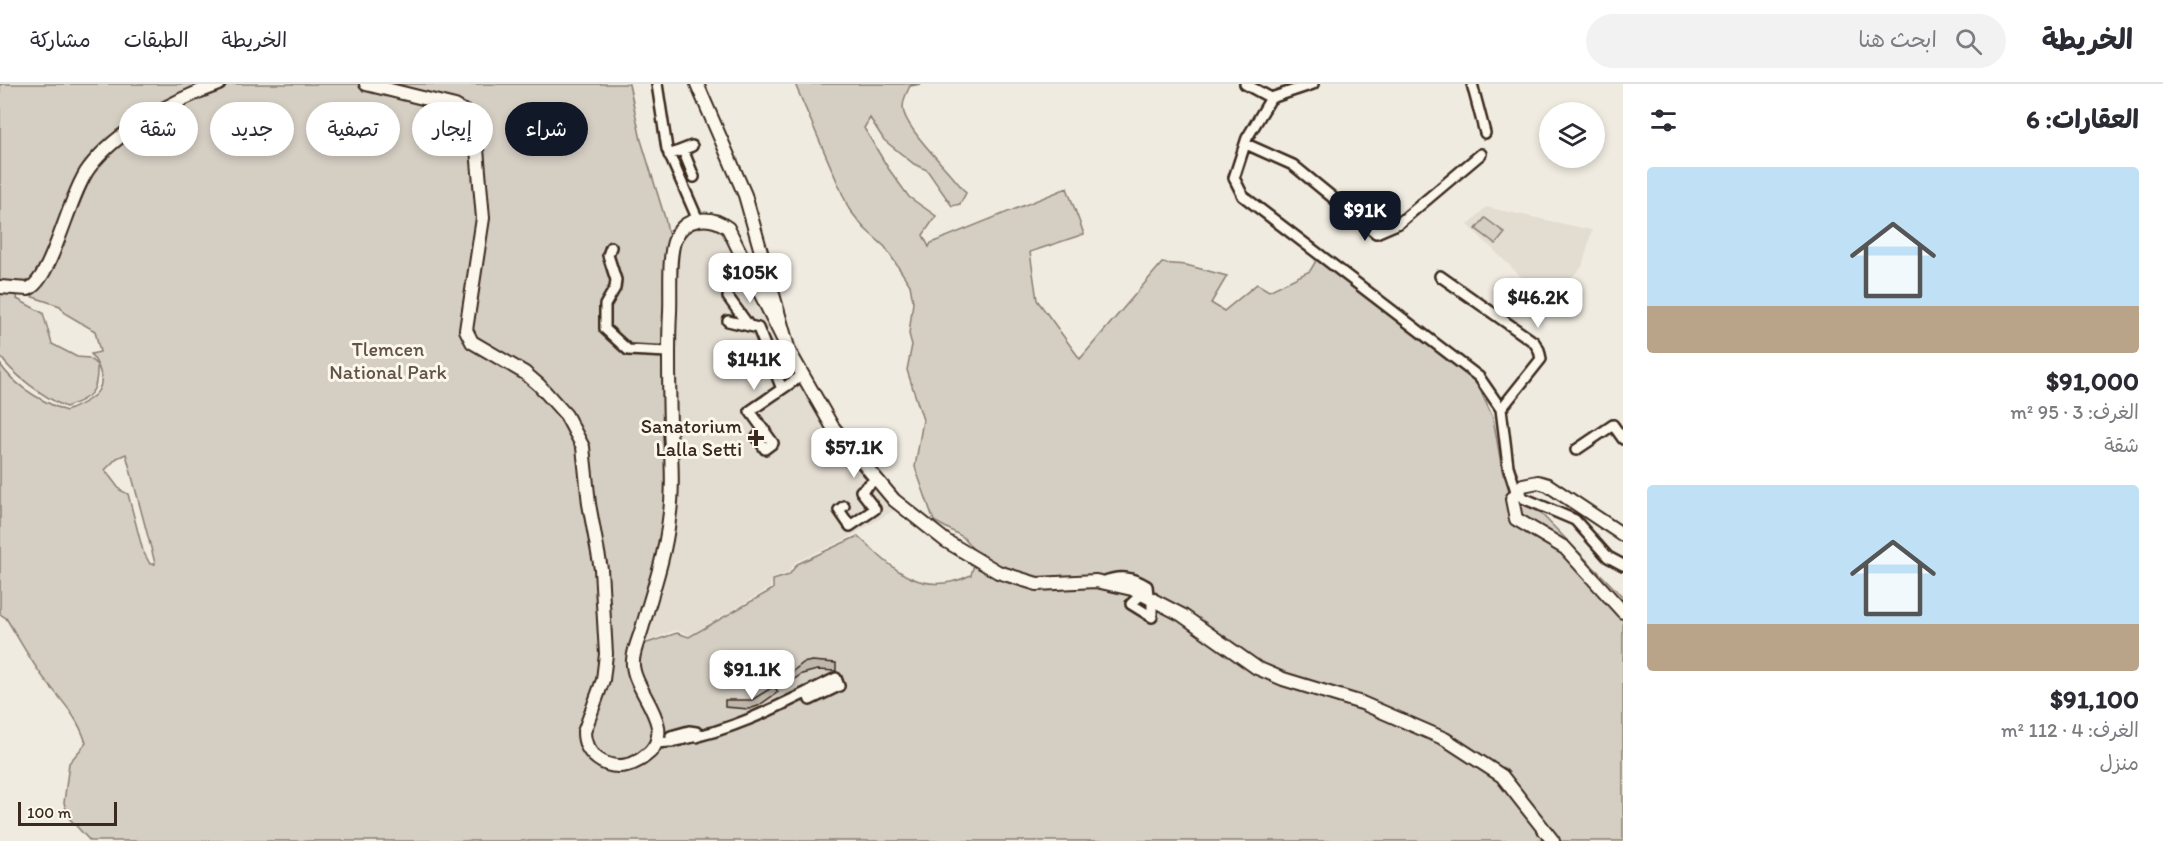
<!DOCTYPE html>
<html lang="ar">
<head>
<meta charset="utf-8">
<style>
	:root { --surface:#fff; --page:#f2f2f3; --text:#2b2b33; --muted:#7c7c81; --line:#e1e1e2; --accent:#111827 }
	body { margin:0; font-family:Itim,"Playpen Sans Arabic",sans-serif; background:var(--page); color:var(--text); direction:rtl; height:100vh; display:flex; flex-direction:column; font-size:22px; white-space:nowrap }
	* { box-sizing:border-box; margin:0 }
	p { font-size:20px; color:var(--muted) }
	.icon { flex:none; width:33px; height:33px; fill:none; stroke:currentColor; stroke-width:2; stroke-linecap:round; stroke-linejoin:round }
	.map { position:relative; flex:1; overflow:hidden; direction:ltr }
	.side { display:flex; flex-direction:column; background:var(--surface); width:540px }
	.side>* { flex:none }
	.guide { position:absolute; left:18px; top:18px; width:570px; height:54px; direction:rtl; display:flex; gap:12px }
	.fabs { position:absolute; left:1539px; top:18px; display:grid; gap:12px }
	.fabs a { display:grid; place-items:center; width:66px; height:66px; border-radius:50%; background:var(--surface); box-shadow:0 3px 9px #0003; font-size:30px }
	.scale { position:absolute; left:18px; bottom:15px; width:99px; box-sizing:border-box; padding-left:6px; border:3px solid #3b2a1e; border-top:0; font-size:16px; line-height:21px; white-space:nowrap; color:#3b2a1e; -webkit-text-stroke:4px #fbf7ec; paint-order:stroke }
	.price { position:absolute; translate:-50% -51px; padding:0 14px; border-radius:12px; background:#fff; color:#222; font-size:20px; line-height:39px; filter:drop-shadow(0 2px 3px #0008) }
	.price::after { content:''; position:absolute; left:50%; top:36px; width:18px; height:14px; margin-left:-9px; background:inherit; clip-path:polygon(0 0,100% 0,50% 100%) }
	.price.current { background:var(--accent); color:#fff }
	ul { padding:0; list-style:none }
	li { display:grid; align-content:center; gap:12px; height:318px; padding:0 24px }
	li span { display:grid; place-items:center; height:186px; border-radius:6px; color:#555 }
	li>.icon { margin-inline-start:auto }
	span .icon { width:108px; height:108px; fill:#fffc; stroke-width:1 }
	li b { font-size:26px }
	h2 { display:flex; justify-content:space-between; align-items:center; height:72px; padding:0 24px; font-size:26px }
	.pill { padding:0 21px; border-radius:27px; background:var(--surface); box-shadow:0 3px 9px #0003; font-size:21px; line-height:54px }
	.pill.current { background:var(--accent); color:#fff }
	header { display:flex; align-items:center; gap:36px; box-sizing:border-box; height:84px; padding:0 30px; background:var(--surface); border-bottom:2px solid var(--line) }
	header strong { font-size:28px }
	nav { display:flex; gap:33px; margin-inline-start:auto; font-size:21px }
	.search { width:420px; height:54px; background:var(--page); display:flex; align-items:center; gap:15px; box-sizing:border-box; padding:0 21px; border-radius:33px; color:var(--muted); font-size:22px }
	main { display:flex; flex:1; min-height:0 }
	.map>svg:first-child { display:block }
	.built { fill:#e2dcd1 }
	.green { fill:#d5cec3; stroke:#887c70; stroke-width:1.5; fill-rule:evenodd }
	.building { fill:#c0b8ad; stroke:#3b2a1e; stroke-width:1.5 }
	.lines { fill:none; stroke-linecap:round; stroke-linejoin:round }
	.minor-casing { stroke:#3b2a1e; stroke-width:14 }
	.major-casing { stroke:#3b2a1e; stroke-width:16 }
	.minor { stroke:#fbf7ec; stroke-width:9 }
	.major { stroke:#fbf7ec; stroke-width:12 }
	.poi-dot { fill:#3b2a1e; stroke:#fbf7ec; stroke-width:2 }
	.labels { text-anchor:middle; stroke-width:6; stroke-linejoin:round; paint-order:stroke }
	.park-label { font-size:20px; fill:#625347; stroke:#fbf7ec }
	.poi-label { font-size:20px; fill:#3b2a1e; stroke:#fbf7ec; text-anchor:end }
</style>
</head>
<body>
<header>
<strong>الخريطة</strong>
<div class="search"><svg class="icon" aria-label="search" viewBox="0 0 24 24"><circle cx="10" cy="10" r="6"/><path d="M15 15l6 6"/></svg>ابحث هنا</div>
<nav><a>الخريطة</a><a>الطبقات</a><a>مشاركة</a></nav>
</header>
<main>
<section class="side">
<h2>العقارات: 6<svg class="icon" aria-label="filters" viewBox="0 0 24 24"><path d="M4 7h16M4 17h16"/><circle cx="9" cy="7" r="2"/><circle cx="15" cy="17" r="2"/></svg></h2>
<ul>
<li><span style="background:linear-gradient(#bfe0f5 75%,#b9a48a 0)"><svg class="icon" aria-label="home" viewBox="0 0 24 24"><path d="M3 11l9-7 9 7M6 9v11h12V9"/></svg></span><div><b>$91,000</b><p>الغرف: 3 · 95 m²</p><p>شقة</p></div></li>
<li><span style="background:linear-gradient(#bfe0f5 75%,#b9a48a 0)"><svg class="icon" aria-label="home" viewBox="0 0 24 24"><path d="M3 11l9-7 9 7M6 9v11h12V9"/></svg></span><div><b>$91,100</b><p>الغرف: 4 · 112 m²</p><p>منزل</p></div></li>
</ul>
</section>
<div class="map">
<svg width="1623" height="757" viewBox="0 0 1623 757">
	<rect width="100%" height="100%" fill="#f0ebe0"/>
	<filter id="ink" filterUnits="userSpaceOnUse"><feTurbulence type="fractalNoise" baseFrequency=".0167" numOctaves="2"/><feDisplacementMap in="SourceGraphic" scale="12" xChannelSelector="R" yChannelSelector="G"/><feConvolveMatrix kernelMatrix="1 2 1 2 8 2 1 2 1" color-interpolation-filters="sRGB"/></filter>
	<g filter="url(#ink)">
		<path class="built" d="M1486 123 1592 146 1582 183 1547 218 1468 141Z
			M704 141H713L727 150 796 289 896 425 844 456 795 478 788 489 772 495 770 504 690 551 676 546 643 559 676 366 672 268 675 176 681 154 693 144Z"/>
		<path class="green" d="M0 0H629L641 56 665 134 669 153 663 320 667 356 666 416 660 469 635 563 677 549 689 553 773 505V496L789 491 797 480 858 452C893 485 921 515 971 491L977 470 963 453 934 437 915 383 923 336 907 286 912 261 909 250 913 218 910 201 885 163 864 144 849 125 795 0H921L910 2C906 10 901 20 904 29 911 51 951 88 966 109L960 120 952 122 927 86 914 80 884 56 870 34 864 44 888 84 909 113 936 132 923 151 929 163 931 159 1067 104 1084 150 1030 168 1037 216 1080 275 1162 179 1186 181 1227 192 1211 219 1224 227 1257 200 1269 207 1310 187 1317 175 1475 295 1493 334 1503 391 1623 513V757H90L69 734 64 719 69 679 86 659C78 633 62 617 46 597 31 578 19 555 6 534L0 530V280C15 303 41 317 66 327 96 315 114 303 91 270L100 268 95 247 66 230 60 222 18 208 17 215 43 229 52 260 77 273 89 274 97 281C98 310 91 313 66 323 45 314 12 290 0 272ZM126 370 155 479V480H150L143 467 128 410 120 406 105 386 117 374Z
			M1485 134 1505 149 1496 160 1476 145Z"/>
		<path class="building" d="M812 577 836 579V587L817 586 802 590 787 600 783 595 803 579Z
			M774 602 778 608 758 622 749 625 725 623V616H752Z"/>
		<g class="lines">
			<defs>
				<path id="minor" d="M657 0 667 65 698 136
					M1245 0 1271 14
					M1313 0 1271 14 1247 54 1234 94 1243 112 1479 293 1501 325 1508 382 1516 407 1523 414 1575 436 1608 473 1623 481
					M1472 0 1485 49
					M1246 60 1293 81 1376 149 1399 139 1481 70
					M683 66 694 93
					M669 71 692 62
					M611 163 608 171 616 196 615 204 605 221V245L628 266 668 268
					M1440 192 1534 258 1539 266 1541 275 1501 325
					M728 213 749 242
					M728 237 758 244 782 305
					M765 347 757 353 765 365 773 359 750 327 801 292
					M1576 366 1613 341 1623 355
					M844 422 839 426 850 442 875 425 861 407 875 396
					M1103 498C1119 491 1132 493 1147 502L1148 511
					M1143 509 1131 520 1152 533V513
					M657 658C667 660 675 657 684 655 739 645 786 618 836 594L839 602 810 616 807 608
					M672 658 671 652 689 647 696 648 697 653"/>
				<path id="major" d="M366 0 455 22 467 29 475 42 483 134 466 246 472 258 525 289 539 301 566 331 583 363 589 420 601 485 606 570 603 596 584 648C584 670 605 686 627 681 637 679 643 674 650 668 677 640 630 605 633 576 634 564 640 553 643 541 653 506 665 472 669 436 674 404 671 373 670 341 669 303 668 265 670 228 671 208 668 172 675 155 684 133 710 130 728 144L789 267
					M697 0 745 111 789 267 832 342 894 416 946 457 998 488 1037 500 1096 497 1132 505 1182 531 1257 584 1283 595 1362 619 1445 655 1502 692 1553 757
					M0 203 28 205C52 196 69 110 89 84 116 47 176 15 219 0
					M1623 451 1548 401 1538 398 1523 401 1512 415 1516 435 1565 464 1623 528"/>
			</defs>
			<use href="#minor" class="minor-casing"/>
			<use href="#major" class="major-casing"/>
			<use href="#minor" class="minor"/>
			<use href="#major" class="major"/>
		</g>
	</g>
	<path class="poi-dot" d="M753 345h6v6h6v6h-6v6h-6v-6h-6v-6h6z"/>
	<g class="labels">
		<g class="park-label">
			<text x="388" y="272">Tlemcen<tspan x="388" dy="23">National Park</tspan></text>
		</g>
		<g class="poi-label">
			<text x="742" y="349">Sanatorium<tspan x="742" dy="23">Lalla Setti</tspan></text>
		</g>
	</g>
</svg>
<div class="fabs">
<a><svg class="icon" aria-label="layers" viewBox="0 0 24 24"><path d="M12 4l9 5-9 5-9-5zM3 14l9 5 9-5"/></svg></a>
</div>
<div class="scale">100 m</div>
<b class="price current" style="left:1365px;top:158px">$91K</b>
<b class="price" style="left:750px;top:220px">$105K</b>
<b class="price" style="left:1538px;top:245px">$46.2K</b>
<b class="price" style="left:754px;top:307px">$141K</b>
<b class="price" style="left:854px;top:395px">$57.1K</b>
<b class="price" style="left:752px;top:617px">$91.1K</b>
<div class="guide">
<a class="pill current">شراء</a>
<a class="pill">إيجار</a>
<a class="pill">تصفية</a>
<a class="pill">جديد</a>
<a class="pill">شقة</a>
</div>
</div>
</main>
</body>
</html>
